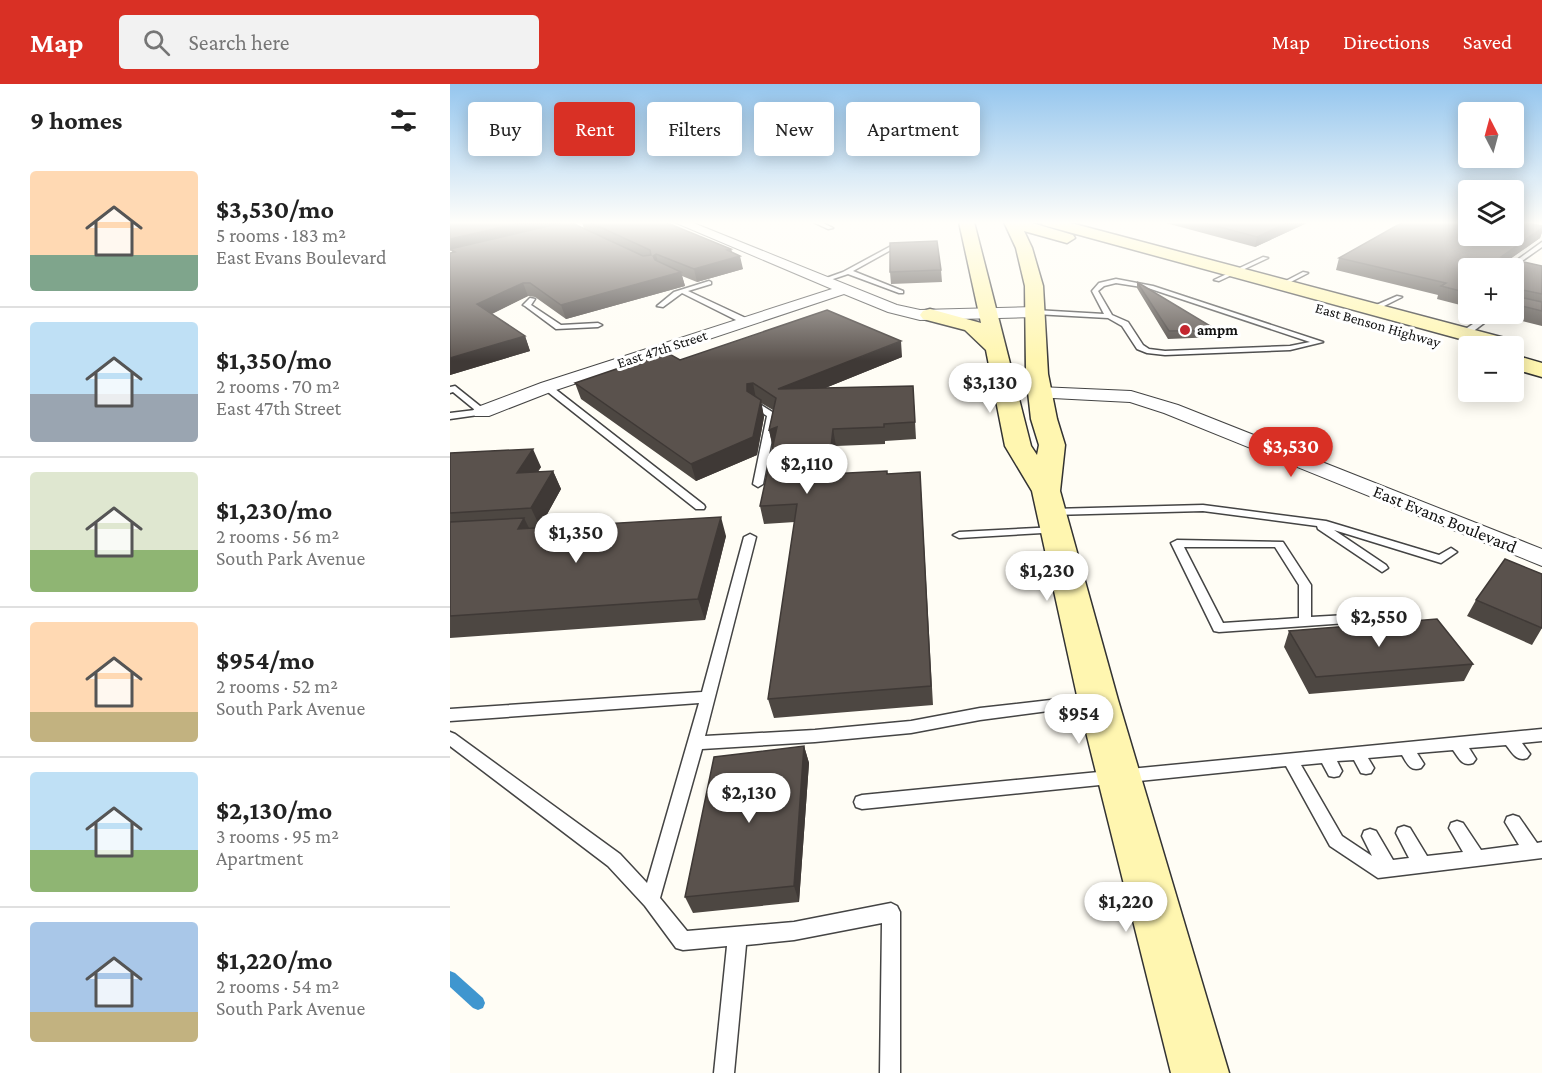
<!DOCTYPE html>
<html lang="en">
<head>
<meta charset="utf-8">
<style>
	:root { --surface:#fff; --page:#f2f2f2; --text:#222; --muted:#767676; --line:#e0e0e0; --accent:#d93025 }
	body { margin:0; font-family:"Crimson Pro",serif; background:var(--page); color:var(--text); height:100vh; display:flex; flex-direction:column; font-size:22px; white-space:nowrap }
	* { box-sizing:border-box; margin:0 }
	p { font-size:20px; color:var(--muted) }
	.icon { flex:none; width:33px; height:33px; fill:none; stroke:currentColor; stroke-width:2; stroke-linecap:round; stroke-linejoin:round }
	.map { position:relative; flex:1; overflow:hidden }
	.side { display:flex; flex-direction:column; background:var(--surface); width:450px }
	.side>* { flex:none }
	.top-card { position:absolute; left:18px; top:18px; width:570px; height:54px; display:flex; gap:12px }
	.needle { width:39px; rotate:354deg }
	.tools { position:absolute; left:1008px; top:18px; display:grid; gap:12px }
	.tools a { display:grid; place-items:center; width:66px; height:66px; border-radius:6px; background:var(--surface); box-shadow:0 3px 15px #0003; font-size:30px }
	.price { position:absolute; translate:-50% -51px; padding:0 14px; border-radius:21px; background:#fff; color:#222; font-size:20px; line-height:39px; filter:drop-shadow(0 2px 3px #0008) }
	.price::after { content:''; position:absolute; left:50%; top:36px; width:18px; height:14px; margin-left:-9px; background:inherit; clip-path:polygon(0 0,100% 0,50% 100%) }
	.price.on { background:var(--accent); color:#fff }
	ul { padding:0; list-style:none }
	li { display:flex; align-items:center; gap:18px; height:150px; padding:0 30px }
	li+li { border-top:2px solid var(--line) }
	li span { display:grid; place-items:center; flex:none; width:168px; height:120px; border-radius:6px; color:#555 }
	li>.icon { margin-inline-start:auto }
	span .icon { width:72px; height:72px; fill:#fffc; stroke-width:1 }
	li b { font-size:26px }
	h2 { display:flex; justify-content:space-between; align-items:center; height:72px; padding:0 30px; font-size:26px }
	.pill { padding:0 21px; border-radius:6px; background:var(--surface); box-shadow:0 3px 15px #0003; font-size:21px; line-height:54px }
	.pill.on { background:var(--accent); color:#fff }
	header { display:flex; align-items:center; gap:36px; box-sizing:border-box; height:84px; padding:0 30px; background:var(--accent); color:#fff }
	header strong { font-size:28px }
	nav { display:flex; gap:33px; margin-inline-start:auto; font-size:21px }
	.search { width:420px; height:54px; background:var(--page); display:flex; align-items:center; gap:15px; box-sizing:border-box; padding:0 21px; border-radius:6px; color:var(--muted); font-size:22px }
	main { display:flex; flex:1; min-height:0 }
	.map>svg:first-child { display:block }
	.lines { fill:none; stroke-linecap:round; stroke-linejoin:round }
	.stream { fill:#3f96cf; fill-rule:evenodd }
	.service-casing { stroke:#444; stroke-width:3 }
	.minor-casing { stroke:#444; stroke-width:2 }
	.secondary-casing { stroke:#333; stroke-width:3 }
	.service { fill:#fff; fill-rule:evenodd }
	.minor { fill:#fff; fill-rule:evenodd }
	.secondary { fill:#fff6b0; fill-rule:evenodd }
	.wall { fill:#4d4742 }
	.shaded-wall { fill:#3f3936 }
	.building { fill:#5a524d; stroke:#3f3936; stroke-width:1.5 }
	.poi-dot { fill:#c4262e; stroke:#fff; stroke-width:2 }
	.labels { text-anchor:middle; stroke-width:6; stroke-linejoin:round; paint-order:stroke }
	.far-street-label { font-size:15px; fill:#111; stroke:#fff }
	.far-poi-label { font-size:15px; font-weight:bold; fill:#111; stroke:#fff; text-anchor:start }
	.street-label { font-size:18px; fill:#111; stroke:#fff }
</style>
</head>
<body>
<header>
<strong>Map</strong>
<div class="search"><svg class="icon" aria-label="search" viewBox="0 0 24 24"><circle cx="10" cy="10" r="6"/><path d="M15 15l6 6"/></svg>Search here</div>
<nav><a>Map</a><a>Directions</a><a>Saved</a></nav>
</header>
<main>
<section class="side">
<h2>9 homes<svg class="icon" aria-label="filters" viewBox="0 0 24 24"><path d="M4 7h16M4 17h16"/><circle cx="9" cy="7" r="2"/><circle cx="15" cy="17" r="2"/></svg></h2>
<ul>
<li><span style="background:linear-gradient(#ffd9b3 70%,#7fa58c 0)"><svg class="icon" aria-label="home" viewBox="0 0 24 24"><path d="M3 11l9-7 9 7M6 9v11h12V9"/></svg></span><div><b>$3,530/mo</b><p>5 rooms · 183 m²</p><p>East Evans Boulevard</p></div></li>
<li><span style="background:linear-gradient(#bfe0f5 60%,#9aa5b1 0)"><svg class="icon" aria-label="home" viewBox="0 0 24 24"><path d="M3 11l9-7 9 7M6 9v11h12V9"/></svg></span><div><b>$1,350/mo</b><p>2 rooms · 70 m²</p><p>East 47th Street</p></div></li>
<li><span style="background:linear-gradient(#dfe7d0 65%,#8fb573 0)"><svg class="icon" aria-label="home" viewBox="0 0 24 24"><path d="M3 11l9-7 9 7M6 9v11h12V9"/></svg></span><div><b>$1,230/mo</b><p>2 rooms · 56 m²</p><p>South Park Avenue</p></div></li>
<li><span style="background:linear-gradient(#ffd9b3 75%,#c2b280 0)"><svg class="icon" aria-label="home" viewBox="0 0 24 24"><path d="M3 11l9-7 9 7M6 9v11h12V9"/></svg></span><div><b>$954/mo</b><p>2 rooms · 52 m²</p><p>South Park Avenue</p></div></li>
<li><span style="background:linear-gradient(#bfe0f5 65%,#8fb573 0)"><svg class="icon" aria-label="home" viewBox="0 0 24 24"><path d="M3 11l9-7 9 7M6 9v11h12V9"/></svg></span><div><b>$2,130/mo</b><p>3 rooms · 95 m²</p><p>Apartment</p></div></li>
<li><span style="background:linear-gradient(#a9c7e8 75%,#c2b280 0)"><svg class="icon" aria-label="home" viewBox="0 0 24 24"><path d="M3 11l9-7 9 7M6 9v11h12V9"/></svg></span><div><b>$1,220/mo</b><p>2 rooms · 54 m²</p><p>South Park Avenue</p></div></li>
</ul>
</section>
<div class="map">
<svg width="1092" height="989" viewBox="0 0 1092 989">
	<rect width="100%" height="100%" fill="#fffdf5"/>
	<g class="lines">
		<path class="stream" d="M0 887 5 889 33 914 35 919 33 924 28 926 23 924 0 903Z"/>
		<defs>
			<path id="service" d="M363 138H371L383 144 378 145Z
				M1092 158V163L1062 184H1056Z
				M443 161 448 162 403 187 453 207V209H449L398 190 371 199 368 197 393 188Z
				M813 173 818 174 769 197 764 196Z
				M853 188 858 189 833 202 828 201Z
				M666 195 703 202 873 258 840 266 715 271 697 269 687 265 672 242 658 234 585 230 581 228 585 226 654 230 642 207 649 199ZM666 199 698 204 860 258 840 262 715 267 699 265 693 261 678 238 662 231 648 207 654 202Z
				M259 197 261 198V200L238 207 300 236V240H294L232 209 213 223 207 222 224 208Z
				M947 212 952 213 924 227 917 225Z
				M80 214 85 215 81 221 111 241 148 239 152 241 148 243 106 245 75 222 73 221Z
				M1038 230H1046L1017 252H1011V248Z
				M94 301H100L254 421 255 423 254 425H246L94 305Z
				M5 302 35 326V330L0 335V329L25 326 3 308 0 309V303Z
				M305 317 327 331 313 400 308 403 303 400 317 332 302 322V318Z
				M753 421 876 437 989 471 1001 464 1007 468 991 479 884 446 936 481 938 484 932 488 868 445 867 442 753 427 602 431 597 428 602 425Z
				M606 443 610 444 612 446 610 448 509 454 503 451 509 448Z
				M300 450 306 453 255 652 365 646 461 637 530 624 644 611 649 612 651 616 649 620 644 621 530 636 461 649 365 658 252 665 210 814 237 847 344 838 441 819 447 822 450 828V989H430L432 839 344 856 296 861 284 989H264L277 862 233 866 226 864 195 822 158 782 0 662V648L5 650 170 770 197 799 249 619 0 637V625L252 608 294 453Z
				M727 456 833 458 861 501V533L897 531 903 535 897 539 769 548 764 547 721 459ZM734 463H825L849 501V534L773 539Z
				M1092 645V657L1072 659 1080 670 1077 674C1066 678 1062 668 1056 661L1019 664 1026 675 1023 679C1012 683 1009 674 1003 666L967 669 974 680 971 684C960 688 957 679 952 671L918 674 924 684 921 689 916 690 911 689 904 676 887 677 892 687 889 692 884 693 879 692 872 679 851 681 892 752 922 772 912 752 914 747 920 745 926 747 943 776 959 774 946 749 948 744 954 742 960 744 977 772 1013 768 999 744 1001 739 1007 737 1013 739 1031 766 1069 761 1055 738 1057 733 1063 731 1069 733 1087 759 1092 758V774L928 794 880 762 836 682 412 725 406 723 404 718 406 713 412 711Z"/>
			<path id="minor" d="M224 138H241L447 221 470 226 585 223 593 228 585 233 470 236 438 228 394 210 103 307 39 332H25L22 328 25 324 91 299 382 205Z
				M589 303 681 307 728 321 1092 465V482L714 329 680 318 583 313 580 309 583 305Z"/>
			<path id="secondary" d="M509 138H524L581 362 587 371 589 361 581 335 576 290 575 202 566 164 554 138H579L623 151 625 154 617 159 574 147 582 164 593 202 598 290 607 335 615 361 610 407 668 616 779 989H721L628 616 582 407 555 362 536 266 515 246 473 235 470 231 473 227 480 225 531 239Z
				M591 138H617L1066 257 1069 262 1064 267V262H1036L593 141Z
				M1064 271 1092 279V293L1064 285Z"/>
		</defs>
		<use href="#service" class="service-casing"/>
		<use href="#minor" class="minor-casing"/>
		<use href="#secondary" class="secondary-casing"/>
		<use href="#service" class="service"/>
		<use href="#minor" class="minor"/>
		<use href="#secondary" class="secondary"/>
	</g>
	<path class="wall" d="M0 138H123L121 139 134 145 132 138H215L281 165 282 168 293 185 247 198 232 192 235 202 116 235 85 213 78 212 42 230 75 252 80 267 0 291 2 168 1 166 0 167Z
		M712 138H859L805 163Z
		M1092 142V148L1090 154 1060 175 1092 182V242L1048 231 1047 230H1064V184H1018V223L987 215 988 211 886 186 889 174Z
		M491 186 492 198 441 200 440 188Z
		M687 198 767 246 766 253 718 255 687 204Z
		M452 273 375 304 463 302 466 355 435 357V360L386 362 383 390H437L471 406 483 621 324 634 318 615 345 438 314 440 310 422 323 364 319 346 323 326 311 319 314 333 307 371 246 397 131 315 125 299 230 276Z
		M0 369 91 383 88 387H103L111 405 90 443 276 452 255 536 0 554Z
		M1026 516 1092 544 1082 561 1017 532Z
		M839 547 1023 580 1014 597 859 610 834 563Z
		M354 662 359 679 349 818 243 829 235 813Z"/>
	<path class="shaded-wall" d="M74 138H123L2 166 0 165 1 166 0 167V155Z
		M839 138H859L805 163 807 153Z
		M1092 144V148L1090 154 1047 184 1051 173Z
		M281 165 283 174 290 172 293 185 247 198 244 185Z
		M206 170 209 183 207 185 203 172Z
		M231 188 235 202 116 235 111 221Z
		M73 199 78 212 33 234 27 220Z
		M75 252 80 267 0 291V274Z
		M451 257 452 273 331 322 328 305Z
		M303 299 306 315 297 307V300Z
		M311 316 314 333 307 371 246 397 241 380Z
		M327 343 323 364 319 346Z
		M383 345 386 362 381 408 378 390Z
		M83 365 91 383 76 407 67 389Z
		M103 387 111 405 90 443 81 424Z
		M271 433 276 452 255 536 248 515Z
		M74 434 84 454 68 445Z
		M354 662 359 679 349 818 344 802Z"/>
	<path class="building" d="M0 138H74L0 155Z
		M115 138H120L193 172 201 171 200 166 139 138H215L281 165 277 166 290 172 244 185 206 170 203 172 205 176 231 188 111 221 80 199H73L27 220 75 252 0 274V169L5 168 0 165Z
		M751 138H839L807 153Z
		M953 138H1018V152H1064V138H1073L1092 142V144L1051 173 1092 182V210L1068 205 1069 213 1092 218V227L1064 220V184H1018V209L991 202 996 199 889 174Z
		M487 157 491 186 440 188V159Z
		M687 198 767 246 719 247Z
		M377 226 451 257 328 305 463 302 465 338 434 340V343L383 345 378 390 437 387V390L470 388 481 602 318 615 347 420 310 422 327 343 319 346 326 314 303 299 297 300V307L311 316 303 353 241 380 125 299 216 268 230 276Z
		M83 365 67 389 103 387 81 424 0 429V369Z
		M271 433 248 515 0 532V438L74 434 68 445Z
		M1055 475 1092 490V544L1026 516Z
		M987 535 1023 580 866 593 839 547Z
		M354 662 344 802 235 813 264 673Z"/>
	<linearGradient id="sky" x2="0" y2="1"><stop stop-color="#95c6ee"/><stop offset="0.5" stop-color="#fffefa"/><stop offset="1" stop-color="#fffefa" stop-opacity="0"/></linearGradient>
	<rect width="1092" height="277" fill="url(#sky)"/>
	<circle class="poi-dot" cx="735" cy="246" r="6"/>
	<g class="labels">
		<g class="far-street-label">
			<text transform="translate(928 241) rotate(16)" y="5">East Benson Highway</text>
			<text transform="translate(212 265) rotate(-18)" y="5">East 47th Street</text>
		</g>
		<g class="far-poi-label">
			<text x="747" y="251">ampm</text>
		</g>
		<g class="street-label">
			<text transform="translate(995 435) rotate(22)" y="6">East Evans Boulevard</text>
		</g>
	</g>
</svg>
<div class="tools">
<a><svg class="needle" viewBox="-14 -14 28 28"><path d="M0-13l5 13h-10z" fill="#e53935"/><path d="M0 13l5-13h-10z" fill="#767676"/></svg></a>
<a><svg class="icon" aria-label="layers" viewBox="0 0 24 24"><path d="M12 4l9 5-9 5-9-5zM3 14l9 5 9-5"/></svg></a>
<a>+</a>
<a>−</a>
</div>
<b class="price" style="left:540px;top:330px">$3,130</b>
<b class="price on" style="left:841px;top:394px">$3,530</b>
<b class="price" style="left:357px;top:411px">$2,110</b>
<b class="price" style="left:126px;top:480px">$1,350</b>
<b class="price" style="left:597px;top:518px">$1,230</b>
<b class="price" style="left:929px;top:564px">$2,550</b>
<b class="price" style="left:629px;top:661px">$954</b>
<b class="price" style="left:299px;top:740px">$2,130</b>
<b class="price" style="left:676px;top:849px">$1,220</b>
<div class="top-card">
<a class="pill">Buy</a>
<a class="pill on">Rent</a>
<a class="pill">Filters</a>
<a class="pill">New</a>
<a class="pill">Apartment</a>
</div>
</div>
</main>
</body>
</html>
